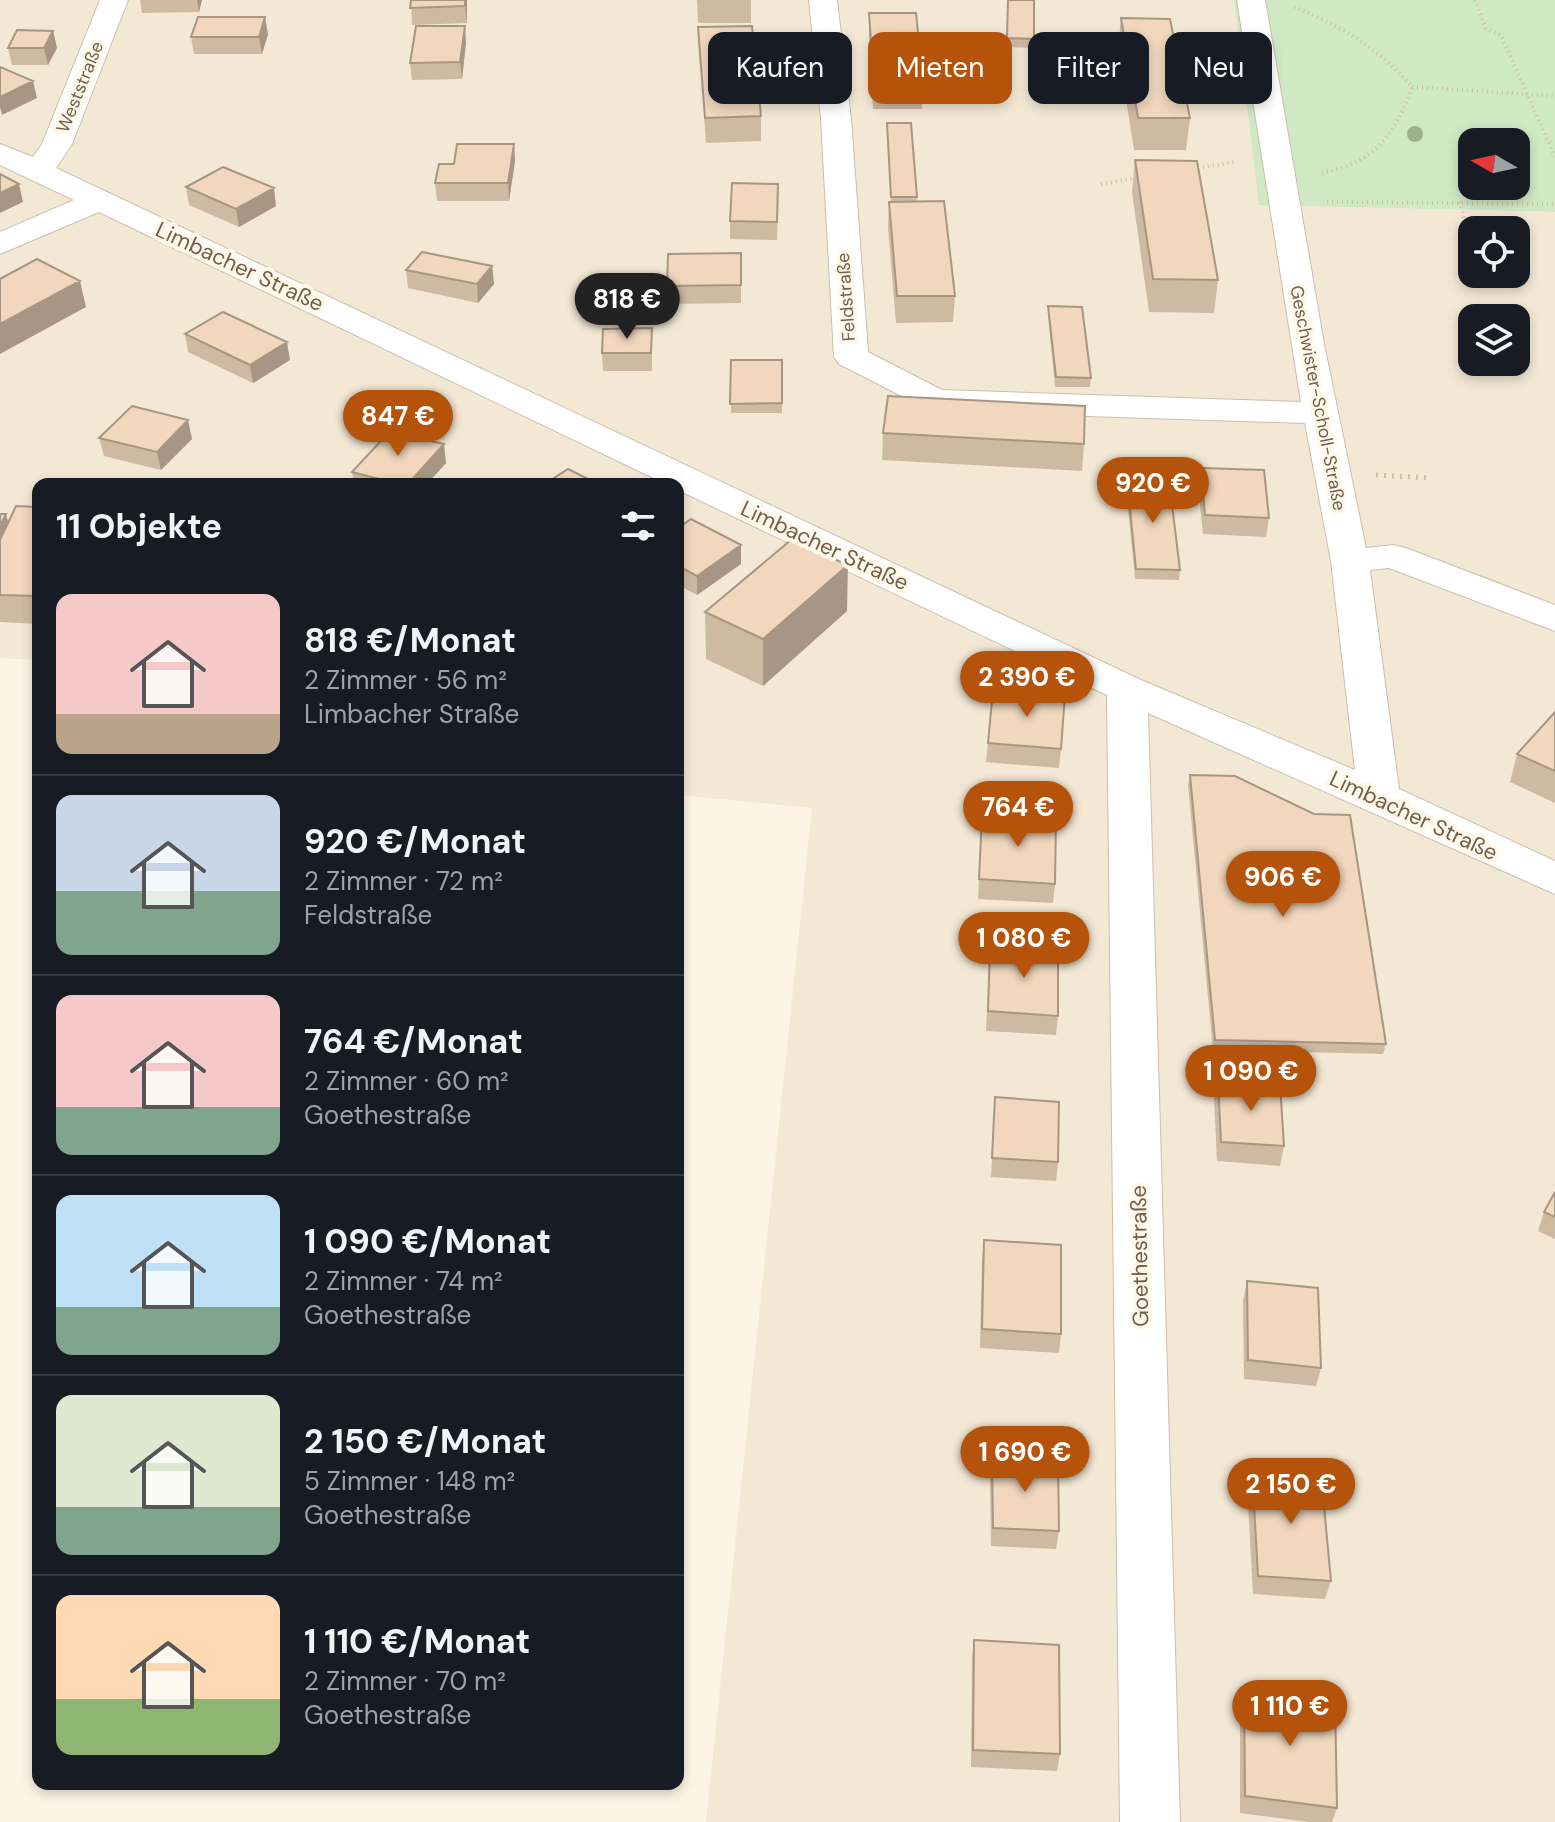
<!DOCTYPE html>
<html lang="de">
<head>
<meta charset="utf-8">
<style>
	:root { --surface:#171b24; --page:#242831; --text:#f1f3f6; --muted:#9ea1a6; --line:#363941; --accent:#b45309 }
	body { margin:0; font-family:"DM Sans",sans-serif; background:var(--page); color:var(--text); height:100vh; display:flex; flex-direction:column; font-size:30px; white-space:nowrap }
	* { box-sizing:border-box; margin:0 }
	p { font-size:26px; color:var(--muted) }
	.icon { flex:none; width:44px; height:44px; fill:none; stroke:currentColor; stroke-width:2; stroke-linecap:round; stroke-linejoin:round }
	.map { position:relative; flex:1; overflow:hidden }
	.panel { position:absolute; left:32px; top:478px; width:652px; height:1312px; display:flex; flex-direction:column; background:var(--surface); border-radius:16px; box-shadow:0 4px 12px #0003 }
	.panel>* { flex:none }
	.top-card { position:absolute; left:708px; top:32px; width:726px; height:72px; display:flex; gap:16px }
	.needle { width:52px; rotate:279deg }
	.tools { position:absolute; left:1458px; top:128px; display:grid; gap:16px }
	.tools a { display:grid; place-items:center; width:72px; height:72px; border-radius:16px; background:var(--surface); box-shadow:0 4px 12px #0003; font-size:40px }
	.price { position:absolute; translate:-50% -68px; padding:0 18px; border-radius:28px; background:var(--accent); color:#fff; font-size:26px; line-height:52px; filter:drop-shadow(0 2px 4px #0008) }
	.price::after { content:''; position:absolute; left:50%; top:48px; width:24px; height:18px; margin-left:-12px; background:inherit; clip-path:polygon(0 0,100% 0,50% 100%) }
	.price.current { background:#222; color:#fff }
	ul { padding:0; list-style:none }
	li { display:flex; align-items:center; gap:24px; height:200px; padding:0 24px }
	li+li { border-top:2px solid var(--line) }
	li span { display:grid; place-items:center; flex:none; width:224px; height:160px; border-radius:16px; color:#555 }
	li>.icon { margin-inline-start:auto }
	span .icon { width:96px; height:96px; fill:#fffc; stroke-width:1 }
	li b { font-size:34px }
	h2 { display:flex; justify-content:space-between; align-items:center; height:96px; padding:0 24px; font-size:34px }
	.chip { padding:0 28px; border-radius:16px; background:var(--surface); box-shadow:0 4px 12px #0003; font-size:28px; line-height:72px }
	.chip.current { background:var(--accent); color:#fff }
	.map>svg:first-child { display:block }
	.residential { fill:#f3e8d4; fill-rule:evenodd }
	.green { fill:#cfe9c4; fill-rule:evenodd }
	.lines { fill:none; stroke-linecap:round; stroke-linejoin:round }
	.minor-casing { stroke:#cdbeac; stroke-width:2 }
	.path-far1 { stroke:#d5bba1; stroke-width:4; stroke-dasharray:1 4; stroke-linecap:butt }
	.path { stroke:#d5bba1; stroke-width:5; stroke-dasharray:2 6; stroke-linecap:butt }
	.minor { fill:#fff; fill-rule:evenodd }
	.tree { fill:#9cb18c }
	.wall { fill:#ceb9a3 }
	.shaded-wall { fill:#a89684 }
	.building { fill:#f0d7bd; stroke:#a89684; stroke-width:2 }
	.labels { text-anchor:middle; stroke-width:8; stroke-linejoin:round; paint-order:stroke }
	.far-street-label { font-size:18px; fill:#745e4b; stroke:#fef9eb }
	.street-label { font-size:22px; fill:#745e4b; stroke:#fef9eb }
</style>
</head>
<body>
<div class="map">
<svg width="1555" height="1822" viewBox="0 0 1555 1822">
	<rect width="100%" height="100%" fill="#fcf5e5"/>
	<path class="residential" d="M0 0H1234L1259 205 1555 212V1822H706L812 808 678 795V484H38V660L0 658ZM1472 230H1516V274H1472ZM1472 318H1516V362H1472Z"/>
	<path class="green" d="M1234 0H1555V212L1259 205ZM1472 142H1516V186H1472Z"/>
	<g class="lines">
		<defs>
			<path id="minor" d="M100 0H128L72 144 56 168 1141 680 1355 770 1331 561 1305 423 935 411 923 407 839 364 834 357 821 119 809 0H837L851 119 868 352 942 390 1301 402 1237 0H1265L1324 344 1366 548 1393 545 1406 548 1555 605V631L1389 568 1370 570 1399 789 1555 861V894L1148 713 1180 1822H1120L1107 695 678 490V484H666L99 212 0 254V232L74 200 0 165V144L33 157 42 144Z"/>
		</defs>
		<use href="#minor" class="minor-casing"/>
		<path class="path-far1" d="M1475 0 1486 29 1501 35 1555 157
			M1294 7C1341 26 1379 48 1412 87 1394 136 1374 164 1320 173
			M1412 87 1555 96
			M1193 169 1234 162
			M1101 184 1140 177
			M1327 202 1555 204
			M1460 202 1469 239"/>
		<path class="path" d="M1376 475 1431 478"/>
		<use href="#minor" class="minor"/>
	</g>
	<circle class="tree" cx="1415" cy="134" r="8"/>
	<path class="wall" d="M140 0H202L199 12 142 13Z
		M411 0H467V23L412 25Z
		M697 0H751V23H698Z
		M1008 0 1034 39V48L1006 47Z
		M869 13 923 84 922 109H873L869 38Z
		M1121 18 1190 118 1186 150H1134L1118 49Z
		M698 27 761 116V141L706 143Z
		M53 31 57 48 48 65H12L8 48Z
		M268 34 262 54H194L191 37Z
		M466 43 462 79 412 80 410 63Z
		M887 123 955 296 953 322 896 323 888 227 889 202H891Z
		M514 144 515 161 509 201H437L435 183 454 164Z
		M1135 160 1218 280 1214 313 1149 312 1132 192Z
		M186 187 276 206 239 227 189 205Z
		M778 202 777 240 730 239V221Z
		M741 253V303L668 304 667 286Z
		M492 266 494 284 478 303 408 288 406 270Z
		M1048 306 1091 378 1090 387H1055L1048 316Z
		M185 334 290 360 253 383 188 352Z
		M652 347V371H603L602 353Z
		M731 360H782V413H731Z
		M883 433 1084 444 1082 471 882 460Z
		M99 438 192 439 161 470 104 456Z
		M446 463 427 484H354L352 472Z
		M1201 468 1269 518 1266 537 1203 534 1198 487Z
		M1127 479 1180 570 1179 580 1135 579 1126 488Z
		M38 507V624L0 622V514L8 523Z
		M678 528 741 545V564L697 595 678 585Z
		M847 611 763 686 706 659 705 612Z
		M993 690 1061 749 1059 768 986 762Z
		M1555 712V803L1510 782 1517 754Z
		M1190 775 1386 1044 1383 1054 1213 1050 1188 785Z
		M982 815 1055 884 1053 903 978 899Z
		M990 945 1058 1016 1056 1035 986 1031Z
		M1218 1080 1284 1146 1280 1166 1217 1161 1214 1099Z
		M995 1097 1058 1162 1056 1181 991 1177Z
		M1555 1192V1239L1538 1231 1544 1212Z
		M984 1240 1061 1334 1059 1353 980 1348 982 1259Z
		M1247 1281 1321 1368 1316 1386 1244 1379 1243 1300Z
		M992 1457 1059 1531 1056 1549 991 1546 990 1476Z
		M1252 1469 1331 1581 1325 1599 1253 1594 1247 1487Z
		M974 1640 1060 1754 1057 1771 971 1767 972 1658Z
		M1244 1689 1337 1808 1332 1822H1309L1240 1813V1707Z"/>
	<path class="shaded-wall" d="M197 0H202L199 12Z
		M465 0H467V23L465 6Z
		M265 17 268 34 262 54 259 37Z
		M465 26 466 43 462 79 460 62Z
		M53 31 57 48 48 65 44 48Z
		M33 81 37 98 2 115 0 107V97Z
		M514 144 515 161 509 201 508 183Z
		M19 184 23 202 0 213V193Z
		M274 188 276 206 239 227 236 209Z
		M492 266 494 284 478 303 477 284Z
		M80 281 86 307 0 354V324Z
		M287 342 290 360 253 383 250 365Z
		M188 420 192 439 161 470 157 452Z
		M444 444 446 463 427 484H408Z
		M6 514 13 542 0 569V526Z
		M741 545V564L697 595V576Z
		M848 565 847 611 763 686V639Z"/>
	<path class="building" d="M411 0H465V6L410 8Z
		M1008 0H1034V39L1007 38Z
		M869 13H916L923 84H874Z
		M198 17H265L259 37H191Z
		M1121 18 1170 19 1190 118H1138Z
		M416 26H465L460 62 410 63Z
		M752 26 761 116 705 118 698 27Z
		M17 30 53 31 44 48H8Z
		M0 67 33 81 0 97Z
		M887 123H911L917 197H891Z
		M457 144H514L508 183H435L439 164H454Z
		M1135 160 1197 161 1218 280 1153 279Z
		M223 167 274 188 236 209 186 187Z
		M0 174 19 184 0 193Z
		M732 183 778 184 777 222 730 221Z
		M944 201 955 296H897L889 202Z
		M422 252 492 266 477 284 406 270Z
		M741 253V285L667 286 668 254Z
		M37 259 80 281 0 324V279Z
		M1048 306 1082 307 1091 378 1056 377Z
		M223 312 287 342 250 365 185 334Z
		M652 328 651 353H602L603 329Z
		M731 360H782V403L730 404Z
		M888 396 1085 406 1084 444 883 433Z
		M132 406 188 420 157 452 99 438Z
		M390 431 444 444 408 484H398L352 472Z
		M1201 468 1264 470 1269 518 1205 515Z
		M568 469 598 484H545Z
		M1127 479 1169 480 1180 570 1136 569Z
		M16 506 38 507V596L0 595V540Z
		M0 514H6L0 526Z
		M691 519 741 545 697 576 678 566V528Z
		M791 540 848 565 763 639 705 612Z
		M993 690 1065 695 1061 749 988 743Z
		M1555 712V771L1517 754Z
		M1190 775 1235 776 1314 814 1350 815 1386 1044 1215 1040Z
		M982 815 1056 819 1055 884 979 879Z
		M990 945 1058 949V1016L988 1011Z
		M1218 1080 1280 1084 1284 1146 1221 1142Z
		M995 1097 1059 1102 1058 1162 992 1158Z
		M1555 1192V1217L1544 1212Z
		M984 1240 1061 1245V1334L982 1329Z
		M1247 1281 1318 1288 1321 1368 1248 1360Z
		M992 1457 1058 1461 1059 1531 993 1528Z
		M1252 1469 1321 1474 1331 1581 1258 1576Z
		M974 1640 1059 1645 1060 1754 973 1750Z
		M1244 1689 1335 1700 1337 1808 1245 1796Z"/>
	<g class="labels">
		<g class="far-street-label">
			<text transform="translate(80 87) rotate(-68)" y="6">Weststraße</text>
			<text transform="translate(846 297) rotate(-94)" y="6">Feldstraße</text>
			<text transform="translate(1318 398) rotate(79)" y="6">Geschwister-Scholl-Straße</text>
		</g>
		<g class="street-label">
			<text transform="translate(240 266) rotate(25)" y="8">Limbacher Straße</text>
			<text transform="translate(825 545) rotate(25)" y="8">Limbacher Straße</text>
			<text transform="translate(1414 815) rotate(25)" y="8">Limbacher Straße</text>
			<text transform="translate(1139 1256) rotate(-91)" y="8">Goethestraße</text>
		</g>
	</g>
</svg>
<div class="tools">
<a><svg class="needle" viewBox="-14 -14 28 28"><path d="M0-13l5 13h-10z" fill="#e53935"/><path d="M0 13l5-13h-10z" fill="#9ea1a6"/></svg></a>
<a><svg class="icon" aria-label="locate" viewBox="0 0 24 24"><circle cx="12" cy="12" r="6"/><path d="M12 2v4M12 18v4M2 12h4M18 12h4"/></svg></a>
<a><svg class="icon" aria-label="layers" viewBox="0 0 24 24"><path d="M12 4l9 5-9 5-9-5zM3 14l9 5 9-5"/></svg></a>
</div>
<b class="price current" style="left:627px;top:341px">818 €</b>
<b class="price" style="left:398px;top:458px">847 €</b>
<b class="price" style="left:1153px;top:525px">920 €</b>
<b class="price" style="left:1027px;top:719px">2 390 €</b>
<b class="price" style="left:1018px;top:849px">764 €</b>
<b class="price" style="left:1283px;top:919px">906 €</b>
<b class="price" style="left:1024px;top:980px">1 080 €</b>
<b class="price" style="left:1251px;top:1113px">1 090 €</b>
<b class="price" style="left:1025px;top:1494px">1 690 €</b>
<b class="price" style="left:1291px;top:1526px">2 150 €</b>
<b class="price" style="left:1290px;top:1748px">1 110 €</b>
<div class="top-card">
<a class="chip">Kaufen</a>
<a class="chip current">Mieten</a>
<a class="chip">Filter</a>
<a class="chip">Neu</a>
</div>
<section class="panel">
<h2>11 Objekte<svg class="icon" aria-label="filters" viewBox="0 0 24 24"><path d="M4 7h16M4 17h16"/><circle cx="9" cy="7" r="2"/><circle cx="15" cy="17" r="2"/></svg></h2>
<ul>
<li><span style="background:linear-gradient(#f6c9c9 75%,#b9a48a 0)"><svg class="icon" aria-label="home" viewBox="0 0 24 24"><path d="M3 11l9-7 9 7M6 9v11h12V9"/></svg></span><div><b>818 €/Monat</b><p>2 Zimmer · 56 m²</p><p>Limbacher Straße</p></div></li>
<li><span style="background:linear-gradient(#c9d6e8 60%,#7fa58c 0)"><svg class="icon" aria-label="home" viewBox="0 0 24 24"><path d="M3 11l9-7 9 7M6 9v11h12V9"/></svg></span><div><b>920 €/Monat</b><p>2 Zimmer · 72 m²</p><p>Feldstraße</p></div></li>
<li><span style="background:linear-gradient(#f6c9c9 70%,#7fa58c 0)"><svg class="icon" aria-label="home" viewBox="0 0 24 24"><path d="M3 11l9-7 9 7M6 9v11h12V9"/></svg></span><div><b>764 €/Monat</b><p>2 Zimmer · 60 m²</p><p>Goethestraße</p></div></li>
<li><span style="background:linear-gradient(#bfe0f5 70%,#7fa58c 0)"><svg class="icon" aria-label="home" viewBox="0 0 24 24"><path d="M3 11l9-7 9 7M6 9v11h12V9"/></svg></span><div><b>1 090 €/Monat</b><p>2 Zimmer · 74 m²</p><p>Goethestraße</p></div></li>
<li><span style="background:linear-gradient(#dfe7d0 70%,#7fa58c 0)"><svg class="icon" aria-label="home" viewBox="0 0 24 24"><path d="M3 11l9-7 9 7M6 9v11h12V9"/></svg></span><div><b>2 150 €/Monat</b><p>5 Zimmer · 148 m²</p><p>Goethestraße</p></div></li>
<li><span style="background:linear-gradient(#ffd9b3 65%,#8fb573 0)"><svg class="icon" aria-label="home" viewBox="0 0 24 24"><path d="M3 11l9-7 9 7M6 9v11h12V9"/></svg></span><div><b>1 110 €/Monat</b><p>2 Zimmer · 70 m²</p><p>Goethestraße</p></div></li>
</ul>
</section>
</div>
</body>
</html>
